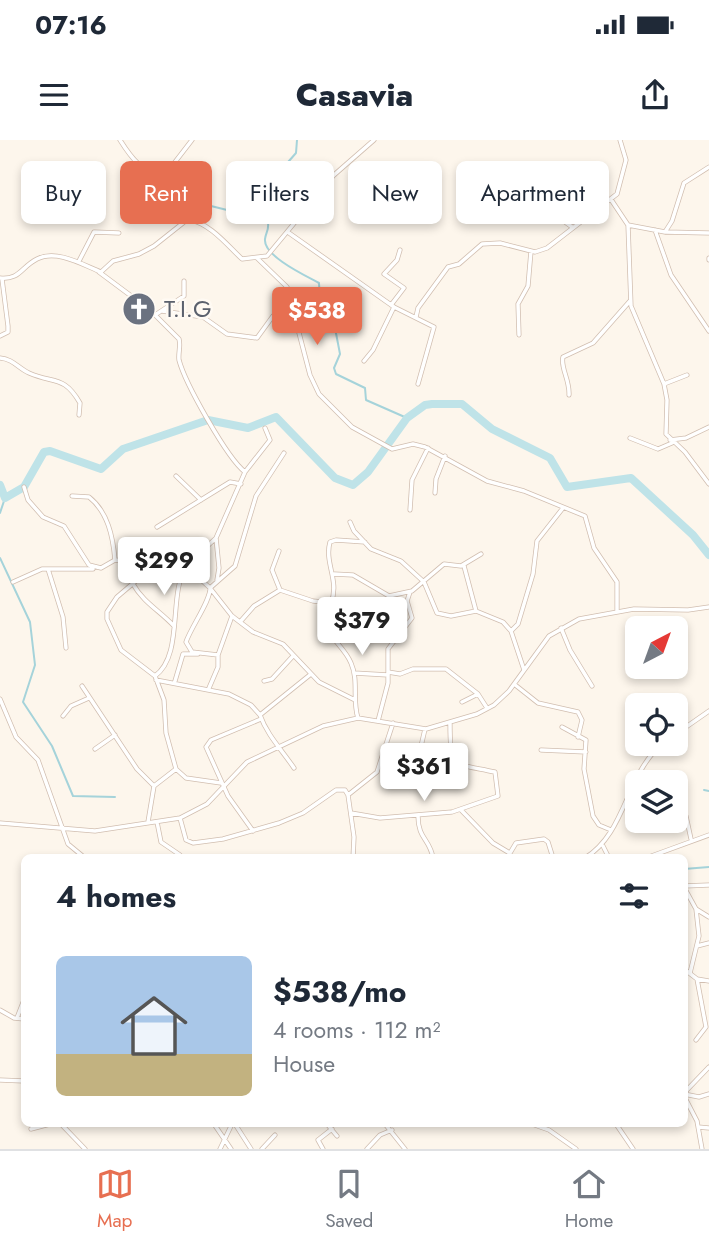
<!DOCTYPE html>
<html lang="en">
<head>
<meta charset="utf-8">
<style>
	:root { --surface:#fff; --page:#f6f6f7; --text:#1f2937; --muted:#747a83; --line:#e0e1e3; --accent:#e76f51 }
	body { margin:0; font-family:Jost,sans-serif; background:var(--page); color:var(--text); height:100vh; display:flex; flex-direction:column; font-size:26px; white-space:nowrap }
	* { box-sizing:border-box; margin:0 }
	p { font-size:23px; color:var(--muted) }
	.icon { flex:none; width:38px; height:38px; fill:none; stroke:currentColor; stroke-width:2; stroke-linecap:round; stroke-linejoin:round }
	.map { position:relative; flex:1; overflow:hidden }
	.sheet { position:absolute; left:21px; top:714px; width:667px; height:273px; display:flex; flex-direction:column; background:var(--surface); border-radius:10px; box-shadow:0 4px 10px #0003 }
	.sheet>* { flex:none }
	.banner { position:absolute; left:21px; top:21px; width:668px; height:63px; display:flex; gap:14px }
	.needle { width:46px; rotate:41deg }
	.controls { position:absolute; left:625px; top:476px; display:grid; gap:14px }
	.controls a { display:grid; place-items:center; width:63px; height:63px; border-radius:10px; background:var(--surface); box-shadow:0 4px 10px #0003; font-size:35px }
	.price { position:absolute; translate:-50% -60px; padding:0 16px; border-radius:7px; background:#fff; color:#222; font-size:23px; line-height:46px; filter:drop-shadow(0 2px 4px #0008) }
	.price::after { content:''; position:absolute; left:50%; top:42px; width:21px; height:16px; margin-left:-10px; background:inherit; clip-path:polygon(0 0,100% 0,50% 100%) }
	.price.on { background:var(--accent); color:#fff }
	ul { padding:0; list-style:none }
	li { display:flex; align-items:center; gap:21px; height:175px; padding:0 35px }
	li+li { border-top:2px solid var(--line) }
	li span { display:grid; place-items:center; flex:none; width:196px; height:140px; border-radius:10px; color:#555 }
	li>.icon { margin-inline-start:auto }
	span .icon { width:84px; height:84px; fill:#fffc; stroke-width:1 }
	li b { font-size:30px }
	h2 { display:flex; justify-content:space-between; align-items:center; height:84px; padding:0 35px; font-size:30px }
	.tag { padding:0 24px; border-radius:10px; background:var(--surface); box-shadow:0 4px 10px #0003; font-size:24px; line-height:63px }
	.tag.on { background:var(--accent); color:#fff }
	.status { display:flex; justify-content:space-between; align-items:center; height:49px; padding:0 35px; background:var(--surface); direction:ltr }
	.status svg { height:19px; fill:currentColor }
	header { display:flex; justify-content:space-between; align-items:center; height:91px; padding:0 35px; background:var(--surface); font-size:32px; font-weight:800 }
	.menu { display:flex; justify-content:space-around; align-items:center; height:98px; border-top:2px solid var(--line); background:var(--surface); font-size:19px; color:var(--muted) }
	.menu a { display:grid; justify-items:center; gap:4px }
	.menu .on { color:var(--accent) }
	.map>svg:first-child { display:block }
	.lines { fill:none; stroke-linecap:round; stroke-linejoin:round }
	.stream { stroke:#a5d3da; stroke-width:2 }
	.river { stroke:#bfe3e8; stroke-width:8 }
	.minor-casing { stroke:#d1beb0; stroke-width:5 }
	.minor { stroke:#fff; stroke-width:3.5 }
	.labels { text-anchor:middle; stroke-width:5; stroke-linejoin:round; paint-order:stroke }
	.worship-label { font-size:24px; fill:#5b616d; stroke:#fffaf3; text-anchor:start }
</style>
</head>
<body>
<div class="status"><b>07:16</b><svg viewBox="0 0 49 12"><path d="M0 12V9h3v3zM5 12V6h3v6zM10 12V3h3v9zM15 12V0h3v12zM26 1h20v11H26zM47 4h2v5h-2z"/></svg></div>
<header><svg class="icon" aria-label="menu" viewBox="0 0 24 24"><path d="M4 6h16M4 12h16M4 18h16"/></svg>Casavia<svg class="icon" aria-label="share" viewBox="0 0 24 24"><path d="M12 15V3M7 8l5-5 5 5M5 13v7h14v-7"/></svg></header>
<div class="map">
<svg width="709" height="1009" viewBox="0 0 709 1009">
	<rect width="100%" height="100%" fill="#fdf6ec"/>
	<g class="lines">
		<path class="stream" d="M129 26 171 56 239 73 253 62 296 13 297 0
			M253 62 268 83C269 90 266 92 265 99 263 116 306 136 319 143L321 180 335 188 340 214 334 228 336 234 365 248 366 260 407 278
			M0 373 5 358
			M0 418 30 482 35 525 23 562 52 606 73 656 115 657
			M704 650 709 651
			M684 729 709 727"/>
		<path class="river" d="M0 345 5 358 24 347 44 312 50 311 101 329 123 309 208 280 248 288 276 277 335 338 353 345 368 332 407 278 425 265 432 264H462L492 289 550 318 567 347 631 338 693 395 709 415"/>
		<defs>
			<path id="minor" d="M120 0C130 16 144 36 165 35L192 0
				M241 29 247 35 271 40 307 67
				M511 43 572 87
				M612 61 628 85 665 92 709 93
				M628 85 631 166 664 244 667 260 666 294 685 312 709 344
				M655 90 671 135 709 191
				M665 92 672 81 684 43 709 27
				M289 93 394 167 434 187 418 244
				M257 118 287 147 310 235 319 254 352 287 392 309 413 304 425 307 487 341 524 351 585 376 594 408 617 442V471
				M709 118V120
				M79 121 94 92 119 93
				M99 132 150 170 179 199C181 206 178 213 179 220 185 243 227 318 245 332
				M0 138C20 140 21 127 37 119 57 109 83 125 101 132L113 121 139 114 154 106 188 79C211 84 226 104 242 119L267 116 334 35 374 0
				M391 165 404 148 384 134 397 120 400 110
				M162 171 203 177 227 194 257 198 273 176 293 175
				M155 175 184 156V141
				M416 177 418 168 448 127 459 124 482 104 500 103 535 112 547 108 617 54 626 20 620 0
				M519 195 518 164 528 146 531 111
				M0 196 8 192V186L2 139
				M0 218C13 219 18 228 29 233 54 244 64 235 80 263L79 275
				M364 221 373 210 394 167
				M664 244 687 235
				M569 255C570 240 560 227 563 217L593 203 630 161
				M265 288 270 300 245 332 216 398 186 426 210 448 232 476 253 492 283 504 319 542 355 560
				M630 298 658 309 672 303
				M670 300 686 298 709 287
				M176 336 201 360
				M24 347 28 360 43 377 64 386 89 425 101 428 115 420
				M435 353 436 339 445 316
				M72 356 89 357C108 372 113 397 115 420L186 426C168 455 184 515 155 536
				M410 370 412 340 428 308
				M350 382 354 391 371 409 401 421 424 442 437 473 451 476 476 471 503 482 511 491 524 530
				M157 387 230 342 241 344
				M216 398 219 428 217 440
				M279 411 272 430 280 450
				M150 424 137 440 117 457 107 472V479L121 510 155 536 164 560 166 593 176 629
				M464 426 476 471
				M48 429 63 477 66 508
				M334 434 353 435 389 456 412 451 444 424 461 426 481 414
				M13 442 42 429H93
				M133 444C143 462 160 471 174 486
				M331 463 326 485C331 500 345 508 351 523 359 541 352 560 358 578
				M240 482 254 466 280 450 313 461 331 463C340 441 324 423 330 402L336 400 365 402
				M561 488 570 510 592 546
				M511 491 518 484 533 434 537 401 563 368
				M218 515 192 512 186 502C191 487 211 460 210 448L235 426 256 356 284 313
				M388 532 400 534 413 529H446L478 554 487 568
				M354 533 388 535
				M156 540 229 554 251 565 260 575
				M175 541 183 514H198
				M264 541 272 539 293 516
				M514 544 538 563 578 572 582 580 578 597
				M82 546 137 629 154 646 148 682
				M209 548 218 527V515L232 476
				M0 559 16 597 38 620 68 704 85 718
				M462 562 478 554
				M63 576 71 566 89 558
				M378 581 388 543V509L412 478 407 461 410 452
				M562 587 586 600 584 629 593 676 599 685 611 690
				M676 594 709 571
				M95 609 115 595
				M541 610 586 612
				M294 628C282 610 267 595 260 575L311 534
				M416 628 425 589
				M154 646 176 629 186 638 221 643
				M461 670 493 703 508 712
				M351 673 380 678 452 672 498 656 495 632C454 623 450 630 450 583
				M676 675 686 676 691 699
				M418 676C418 699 430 699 433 718
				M180 678 186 700 193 703 223 699 279 683 303 673 336 650H345L348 655
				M157 682 161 702 180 715
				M0 683 95 691 180 678 207 664 247 622 323 586 358 578 426 589 477 574 494 565 509 551 549 496 579 479 634 469 688 470 709 467
				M253 691 228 656 206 607 211 600 261 579
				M603 706 609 718
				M353 718 354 697 348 655 377 632 393 583
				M507 718 516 703 544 699 548 702 553 718
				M585 718C626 693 626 634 662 604
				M646 718 709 695
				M684 746 709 745
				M685 749 696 769 709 777
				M697 806 709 803
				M684 829 697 839 709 841
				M690 833 699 796 696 769
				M0 870 14 878 24 879
				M17 878 24 860
				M696 900 706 887 697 839
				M0 940 24 941
				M684 953 709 927
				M684 954 699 957 709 954
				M684 956 697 981 702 1009
				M61 984 85 1009
				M214 984 231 1009
				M235 984 251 1009
				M327 984 337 996
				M385 984 405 1009
				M532 984 549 990 576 1009
				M616 984 633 1009
				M698 987 709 988
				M31 989 50 984
				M220 1009 232 984
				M262 1009 275 995
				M323 1009 318 1000 332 989
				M367 1009 380 995 392 990"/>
		</defs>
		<use href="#minor" class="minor-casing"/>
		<use href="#minor" class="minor"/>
	</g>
	<defs>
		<symbol id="church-disc" viewBox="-11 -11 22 22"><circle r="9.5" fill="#6b7280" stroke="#fffaf3"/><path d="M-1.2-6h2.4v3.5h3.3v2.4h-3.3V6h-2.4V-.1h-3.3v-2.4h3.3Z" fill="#fff"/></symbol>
	</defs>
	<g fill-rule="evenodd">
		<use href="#church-disc" x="120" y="150" width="38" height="38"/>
	</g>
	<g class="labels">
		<g class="worship-label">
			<text x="164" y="177">T.I.G</text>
		</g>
	</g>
</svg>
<div class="controls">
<a><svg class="needle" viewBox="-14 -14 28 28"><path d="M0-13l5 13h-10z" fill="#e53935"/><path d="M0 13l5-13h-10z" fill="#747a83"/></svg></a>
<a><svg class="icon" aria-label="locate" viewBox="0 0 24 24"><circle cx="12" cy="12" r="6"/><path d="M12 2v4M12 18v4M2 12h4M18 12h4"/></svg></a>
<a><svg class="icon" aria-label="layers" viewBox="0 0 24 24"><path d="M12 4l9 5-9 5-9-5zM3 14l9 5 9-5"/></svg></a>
</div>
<b class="price on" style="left:317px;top:207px">$538</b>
<b class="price" style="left:164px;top:457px">$299</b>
<b class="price" style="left:362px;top:517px">$379</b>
<b class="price" style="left:424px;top:663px">$361</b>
<div class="banner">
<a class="tag">Buy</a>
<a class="tag on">Rent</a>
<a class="tag">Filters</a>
<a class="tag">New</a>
<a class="tag">Apartment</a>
</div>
<section class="sheet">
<h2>4 homes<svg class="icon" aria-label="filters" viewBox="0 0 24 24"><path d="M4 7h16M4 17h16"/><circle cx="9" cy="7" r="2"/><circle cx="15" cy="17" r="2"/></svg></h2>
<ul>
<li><span style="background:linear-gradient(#a9c7e8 70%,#c2b280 0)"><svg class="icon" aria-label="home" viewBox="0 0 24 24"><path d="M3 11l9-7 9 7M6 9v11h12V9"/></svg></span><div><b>$538/mo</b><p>4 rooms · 112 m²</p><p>House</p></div></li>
</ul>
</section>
</div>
<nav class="menu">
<a class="on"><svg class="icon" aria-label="map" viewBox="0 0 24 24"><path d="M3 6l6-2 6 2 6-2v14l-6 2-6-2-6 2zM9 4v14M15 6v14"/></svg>Map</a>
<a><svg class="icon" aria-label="saved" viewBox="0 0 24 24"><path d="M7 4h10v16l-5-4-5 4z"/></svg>Saved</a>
<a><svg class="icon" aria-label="home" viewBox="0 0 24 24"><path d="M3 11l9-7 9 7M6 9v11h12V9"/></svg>Home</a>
</nav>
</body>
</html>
